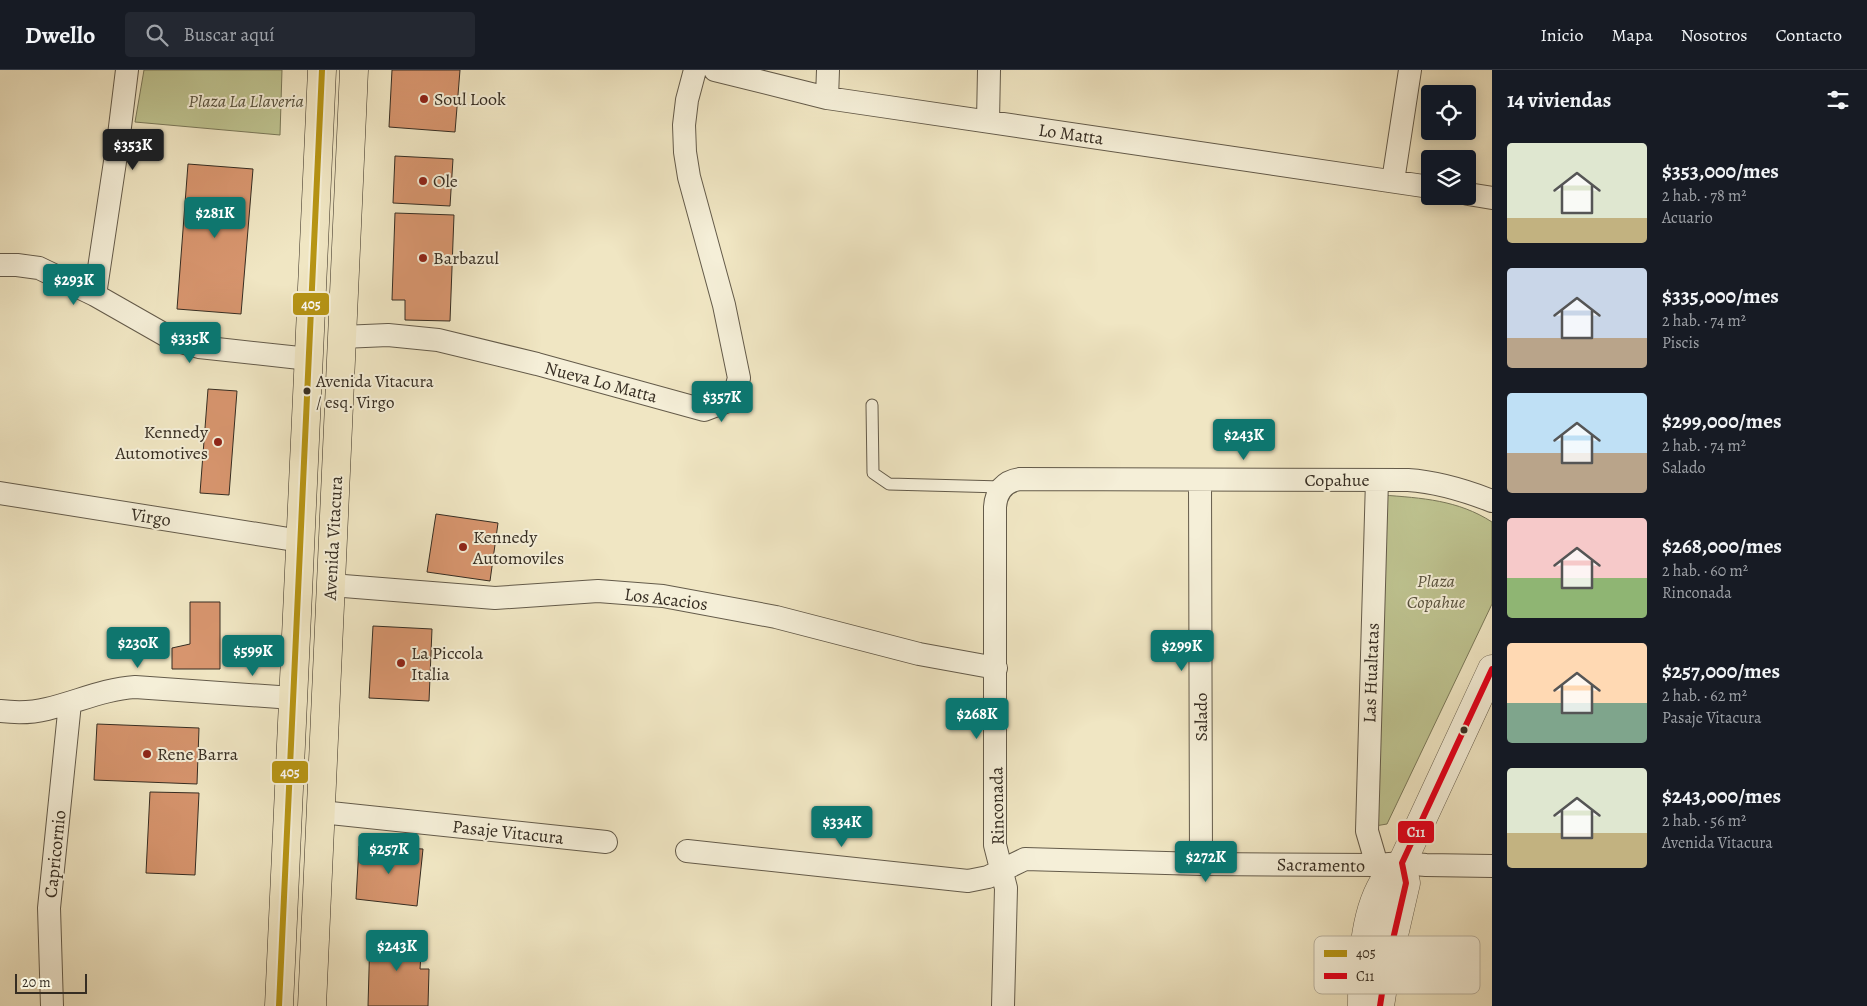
<!DOCTYPE html>
<html lang="es">
<head>
<meta charset="utf-8">
<style>
	:root { --surface:#171b24; --page:#242831; --text:#f1f3f6; --muted:#9ea1a6; --line:#363941; --accent:#0f766e }
	body { margin:0; font-family:Alegreya,serif; background:var(--page); color:var(--text); height:100vh; display:flex; flex-direction:column; font-size:19px; white-space:nowrap }
	* { box-sizing:border-box; margin:0 }
	p { font-size:16px; color:var(--muted) }
	.icon { flex:none; width:28px; height:28px; fill:none; stroke:currentColor; stroke-width:2; stroke-linecap:round; stroke-linejoin:round }
	.map { position:relative; flex:1; overflow:hidden }
	.side { display:flex; flex-direction:column; background:var(--surface); width:375px }
	.side>* { flex:none }
	.fabs { position:absolute; left:1421px; top:15px; display:grid; gap:10px }
	.fabs a { display:grid; place-items:center; width:55px; height:55px; border-radius:5px; background:var(--surface); box-shadow:0 2px 12px #0003; font-size:25px }
	.scale { position:absolute; left:15px; bottom:12px; width:72px; box-sizing:border-box; padding-left:5px; border:2px solid #362d22; border-top:0; font-size:14px; line-height:18px; white-space:nowrap; color:#362d22; -webkit-text-stroke:4px #f5efd8; paint-order:stroke }
	.price { position:absolute; translate:-50% -42px; padding:0 11px; border-radius:5px; background:var(--accent); color:#fff; font-size:16px; line-height:32px; filter:drop-shadow(0 1px 2px #0008) }
	.price::after { content:''; position:absolute; left:50%; top:30px; width:15px; height:11px; margin-left:-8px; background:inherit; clip-path:polygon(0 0,100% 0,50% 100%) }
	.price.active { background:#222; color:#fff }
	ul { padding:0; list-style:none }
	li { display:flex; align-items:center; gap:15px; height:125px; padding:0 15px }
	li span { display:grid; place-items:center; flex:none; width:140px; height:100px; border-radius:5px; color:#555 }
	li>.icon { margin-inline-start:auto }
	span .icon { width:60px; height:60px; fill:#fffc; stroke-width:1 }
	li b { font-size:21px }
	h2 { display:flex; justify-content:space-between; align-items:center; height:60px; padding:0 15px; font-size:21px }
	header { display:flex; align-items:center; gap:30px; box-sizing:border-box; height:70px; padding:0 25px; background:var(--surface); border-bottom:1px solid var(--line) }
	header strong { font-size:24px }
	nav { display:flex; gap:28px; margin-inline-start:auto; font-size:18px }
	.search { width:350px; height:45px; background:var(--page); display:flex; align-items:center; gap:12px; box-sizing:border-box; padding:0 18px; border-radius:5px; color:var(--muted); font-size:19px }
	main { display:flex; flex:1; min-height:0 }
	.map>svg:first-child { display:block }
	.green { fill:#bec390; stroke:#7a7859 }
	.building { fill:#d7956e; stroke:#362d22 }
	.lines { fill:none; stroke-linecap:round; stroke-linejoin:round }
	.service-casing { stroke:#645b4a; stroke-width:13 }
	.minor-casing { stroke:#645b4a; stroke-width:24 }
	.tertiary-casing { stroke:#645b4a; stroke-width:29 }
	.primary-casing { stroke:#362d22; stroke-width:29 }
	.service { stroke:#f5efd8; stroke-width:11 }
	.minor { stroke:#f5efd8; stroke-width:22 }
	.tertiary { stroke:#f5efd8; stroke-width:28 }
	.primary { stroke:#f0e6c3; stroke-width:28 }
	.bus-1-casing { stroke:#f5efd8; stroke-width:10 }
	.bus-2-casing { stroke:#f5efd8; stroke-width:10 }
	.bus-1 { stroke:#b79514; stroke-width:6 }
	.bus-2 { stroke:#e2001a; stroke-width:6 }
	.poi-dot { fill:#8f2418; stroke:#f5efd8; stroke-width:2 }
	.bus-dot { fill:#362d22; stroke:#f5efd8; stroke-width:2 }
	.labels { text-anchor:middle; stroke-width:4; stroke-linejoin:round; paint-order:stroke }
	.bus-label { font-size:17px; fill:#362d22; stroke:#f5efd8; text-anchor:start }
	.poi-label { font-size:18px; fill:#362d22; stroke:#f5efd8; text-anchor:start }
	.park-label { font-size:18px; font-style:italic; fill:#58523e; stroke:#f5efd8 }
	.street-label { font-size:18px; fill:#362d22; stroke:#f5efd8 }
	.key { fill:#f5efd8; stroke:#bcb5a1; stroke-width:1 }
	.key-label { font-size:14px; fill:#362d22 }
	.line-badge { stroke:#f5efd8; stroke-width:2 }
	.badge-label { font-size:14px; text-anchor:middle; font-weight:bold; fill:#fff }
</style>
</head>
<body>
<header>
<strong>Dwello</strong>
<div class="search"><svg class="icon" aria-label="search" viewBox="0 0 24 24"><circle cx="10" cy="10" r="6"/><path d="M15 15l6 6"/></svg>Buscar aquí</div>
<nav><a>Inicio</a><a>Mapa</a><a>Nosotros</a><a>Contacto</a></nav>
</header>
<main>
<div class="map">
<svg width="1492" height="936" viewBox="0 0 1492 936">
	<rect width="100%" height="100%" fill="#f0e6c3"/>
	<filter id="stains"><feTurbulence type="fractalNoise" baseFrequency=".004" numOctaves="4"/><feColorMatrix values="0 0 0 0 .2 0 0 0 0 .09 0 0 0 0 .02 0 0 0 .5 -.17"/></filter>
	<radialGradient id="worn" r=".72"><stop offset=".6" stop-color="#630" stop-opacity="0"/><stop offset="1" stop-color="#630" stop-opacity=".3"/></radialGradient>
	<path class="green" d="M144 0H282L280 65 135 52Z
		M1382 425C1422 428 1458 430 1492 452V534L1387 754 1375 756Z"/>
	<path class="building" d="M392 0H460L455 62 389 57Z
		M395 86 453 89 450 136 393 133Z
		M188 94 253 99 241 244 177 239Z
		M395 143 454 145 450 251 405 250V230H392Z
		M208 319 237 321 229 425 200 423Z
		M436 444 498 453 490 511 427 502Z
		M190 532H220V599H172V578L190 574Z
		M373 556 432 559 429 631 369 628Z
		M97 654 199 658 197 714 94 710Z
		M150 722 199 723 195 805 146 803Z
		M359 776 423 779 417 836 356 829Z
		M370 865 422 867 420 899H429L428 936H368Z"/>
	<g class="lines">
		<defs>
			<path id="service" d="M872 335 873 403 889 414 1002 417"/>
			<path id="minor" d="M715 0 827 28 1430 117
				M827 28 828 0
				M988 51 989 0
				M1393 111 1410 0
				M1468 124 1492 128
				M0 195H17L39 198 95 225 119 65 127 0
				M95 225 174 270 199 277 309 289
				M342 267 388 265 438 270 537 294 704 340 733 329 739 308 724 235 689 107 685 82 684 55 687 30 695 0
				M1200 410 1201 794
				M1377 410 1367 761 1377 795
				M0 423 301 471
				M331 515 495 528 598 521 663 526 776 547 919 584 996 598
				M0 641C16 643 31 643 47 639 77 632 104 619 135 617L293 628
				M321 742 606 772
				M687 781 968 811 988 807 1025 789 1201 794 1377 795 1402 793 1426 795 1492 796
				M52 936 49 838 70 633
				M1003 936 1006 818 995 775V437C996 422 1004 411 1020 409L1408 410C1438 412 1464 420 1492 431"/>
			<path id="tertiary" d="M1362 936C1362 897 1363 847 1383 813 1387 805 1396 799 1402 793L1492 599
				M1380 936 1385 904 1406 813 1402 793"/>
			<path id="primary" d="M279 936 322 0
				M312 936 354 0"/>
		</defs>
		<use href="#service" class="service-casing"/>
		<use href="#minor" class="minor-casing"/>
		<use href="#tertiary" class="tertiary-casing"/>
		<use href="#primary" class="primary-casing"/>
		<use href="#service" class="service"/>
		<use href="#minor" class="minor"/>
		<use href="#tertiary" class="tertiary"/>
		<use href="#primary" class="primary"/>
		<defs>
			<path id="bus-1" d="M279 936 322 0"/>
			<path id="bus-2" d="M1380 936 1385 904 1406 813 1402 793 1492 599"/>
		</defs>
		<use href="#bus-1" class="bus-1-casing"/>
		<use href="#bus-2" class="bus-2-casing"/>
		<use href="#bus-1" class="bus-1"/>
		<use href="#bus-2" class="bus-2"/>
	</g>
	<g class="poi-dot">
		<circle cx="424" cy="29" r="5"/>
		<circle cx="423" cy="111" r="5"/>
		<circle cx="423" cy="188" r="5"/>
		<circle cx="218" cy="372" r="5"/>
		<circle cx="463" cy="477" r="5"/>
		<circle cx="401" cy="593" r="5"/>
		<circle cx="147" cy="684" r="5"/>
	</g>
	<g class="bus-dot">
		<circle cx="307" cy="321" r="4.5"/>
		<circle cx="1464" cy="660" r="4.5"/>
	</g>
	<g class="labels">
		<g class="bus-label">
			<text x="316" y="317">Avenida Vitacura<tspan x="316" dy="21">/ esq. Virgo</tspan></text>
		</g>
		<g class="poi-label">
			<text x="434" y="35">Soul Look</text>
			<text x="433" y="117">Ole</text>
			<text x="433" y="194">Barbazul</text>
			<text x="208" y="368" text-anchor="end">Kennedy<tspan x="208" dy="21">Automotives</tspan></text>
			<text x="473" y="473">Kennedy<tspan x="473" dy="21">Automoviles</tspan></text>
			<text x="411" y="589">La Piccola<tspan x="411" dy="21">Italia</tspan></text>
			<text x="157" y="690">Rene Barra</text>
		</g>
		<g class="park-label">
			<text x="246" y="37">Plaza La Llaveria</text>
			<text x="1436" y="517">Plaza<tspan x="1436" dy="21">Copahue</tspan></text>
		</g>
		<g class="street-label">
			<text transform="translate(1071 64) rotate(8)" y="6">Lo Matta</text>
			<text transform="translate(601 312) rotate(15)" y="6">Nueva Lo Matta</text>
			<text x="1337" y="416">Copahue</text>
			<text transform="translate(151 447) rotate(9)" y="6">Virgo</text>
			<text transform="translate(333 468) rotate(-87)" y="6">Avenida Vitacura</text>
			<text transform="translate(666 529) rotate(7)" y="6">Los Acacios</text>
			<text transform="translate(1371 603) rotate(-88)" y="6">Las Hualtatas</text>
			<text transform="translate(1201 647) rotate(-90)" y="6">Salado</text>
			<text transform="translate(997 736) rotate(-91)" y="6">Rinconada</text>
			<text transform="translate(508 762) rotate(6)" y="6">Pasaje Vitacura</text>
			<text transform="translate(55 784) rotate(-84)" y="6">Capricornio</text>
			<text transform="translate(1321 795) rotate(1)" y="6">Sacramento</text>
		</g>
	</g>
	<rect x="1314" y="866" width="166" height="58" rx="8" class="key"/>
	<rect x="1324" y="880" width="23" height="7" fill="#b79514"/>
	<rect x="1324" y="903" width="23" height="6" fill="#e2001a"/>
	<g class="key-label">
		<text x="1356" y="888">405</text>
		<text x="1356" y="911">C11</text>
	</g>
	<g class="line-badge">
		<rect x="292" y="222" width="38" height="24" rx="5" fill="#b79514"/>
		<rect x="271" y="690" width="38" height="24" rx="5" fill="#b79514"/>
		<rect x="1397" y="750" width="38" height="24" rx="5" fill="#e2001a"/>
	</g>
	<g class="badge-label">
		<text x="311" y="239">405</text>
		<text x="290" y="707">405</text>
		<text x="1416" y="767">C11</text>
	</g>
	<rect width="100%" height="100%" filter="url(#stains)"/>
	<rect width="100%" height="100%" fill="url(#worn)"/>
</svg>
<div class="fabs">
<a><svg class="icon" aria-label="locate" viewBox="0 0 24 24"><circle cx="12" cy="12" r="6"/><path d="M12 2v4M12 18v4M2 12h4M18 12h4"/></svg></a>
<a><svg class="icon" aria-label="layers" viewBox="0 0 24 24"><path d="M12 4l9 5-9 5-9-5zM3 14l9 5 9-5"/></svg></a>
</div>
<div class="scale">20 m</div>
<b class="price active" style="left:133px;top:101px">$353K</b>
<b class="price" style="left:215px;top:169px">$281K</b>
<b class="price" style="left:74px;top:236px">$293K</b>
<b class="price" style="left:190px;top:294px">$335K</b>
<b class="price" style="left:722px;top:353px">$357K</b>
<b class="price" style="left:1244px;top:391px">$243K</b>
<b class="price" style="left:138px;top:599px">$230K</b>
<b class="price" style="left:1182px;top:602px">$299K</b>
<b class="price" style="left:253px;top:607px">$599K</b>
<b class="price" style="left:977px;top:670px">$268K</b>
<b class="price" style="left:842px;top:778px">$334K</b>
<b class="price" style="left:389px;top:805px">$257K</b>
<b class="price" style="left:1206px;top:813px">$272K</b>
<b class="price" style="left:397px;top:902px">$243K</b>
</div>
<section class="side">
<h2>14 viviendas<svg class="icon" aria-label="filters" viewBox="0 0 24 24"><path d="M4 7h16M4 17h16"/><circle cx="9" cy="7" r="2"/><circle cx="15" cy="17" r="2"/></svg></h2>
<ul>
<li><span style="background:linear-gradient(#dfe7d0 75%,#c2b280 0)"><svg class="icon" aria-label="home" viewBox="0 0 24 24"><path d="M3 11l9-7 9 7M6 9v11h12V9"/></svg></span><div><b>$353,000/mes</b><p>2 hab. · 78 m²</p><p>Acuario</p></div></li>
<li><span style="background:linear-gradient(#c9d6e8 70%,#b9a48a 0)"><svg class="icon" aria-label="home" viewBox="0 0 24 24"><path d="M3 11l9-7 9 7M6 9v11h12V9"/></svg></span><div><b>$335,000/mes</b><p>2 hab. · 74 m²</p><p>Piscis</p></div></li>
<li><span style="background:linear-gradient(#bfe0f5 60%,#b9a48a 0)"><svg class="icon" aria-label="home" viewBox="0 0 24 24"><path d="M3 11l9-7 9 7M6 9v11h12V9"/></svg></span><div><b>$299,000/mes</b><p>2 hab. · 74 m²</p><p>Salado</p></div></li>
<li><span style="background:linear-gradient(#f6c9c9 60%,#8fb573 0)"><svg class="icon" aria-label="home" viewBox="0 0 24 24"><path d="M3 11l9-7 9 7M6 9v11h12V9"/></svg></span><div><b>$268,000/mes</b><p>2 hab. · 60 m²</p><p>Rinconada</p></div></li>
<li><span style="background:linear-gradient(#ffd9b3 60%,#7fa58c 0)"><svg class="icon" aria-label="home" viewBox="0 0 24 24"><path d="M3 11l9-7 9 7M6 9v11h12V9"/></svg></span><div><b>$257,000/mes</b><p>2 hab. · 62 m²</p><p>Pasaje Vitacura</p></div></li>
<li><span style="background:linear-gradient(#dfe7d0 65%,#c2b280 0)"><svg class="icon" aria-label="home" viewBox="0 0 24 24"><path d="M3 11l9-7 9 7M6 9v11h12V9"/></svg></span><div><b>$243,000/mes</b><p>2 hab. · 56 m²</p><p>Avenida Vitacura</p></div></li>
</ul>
</section>
</main>
</body>
</html>
